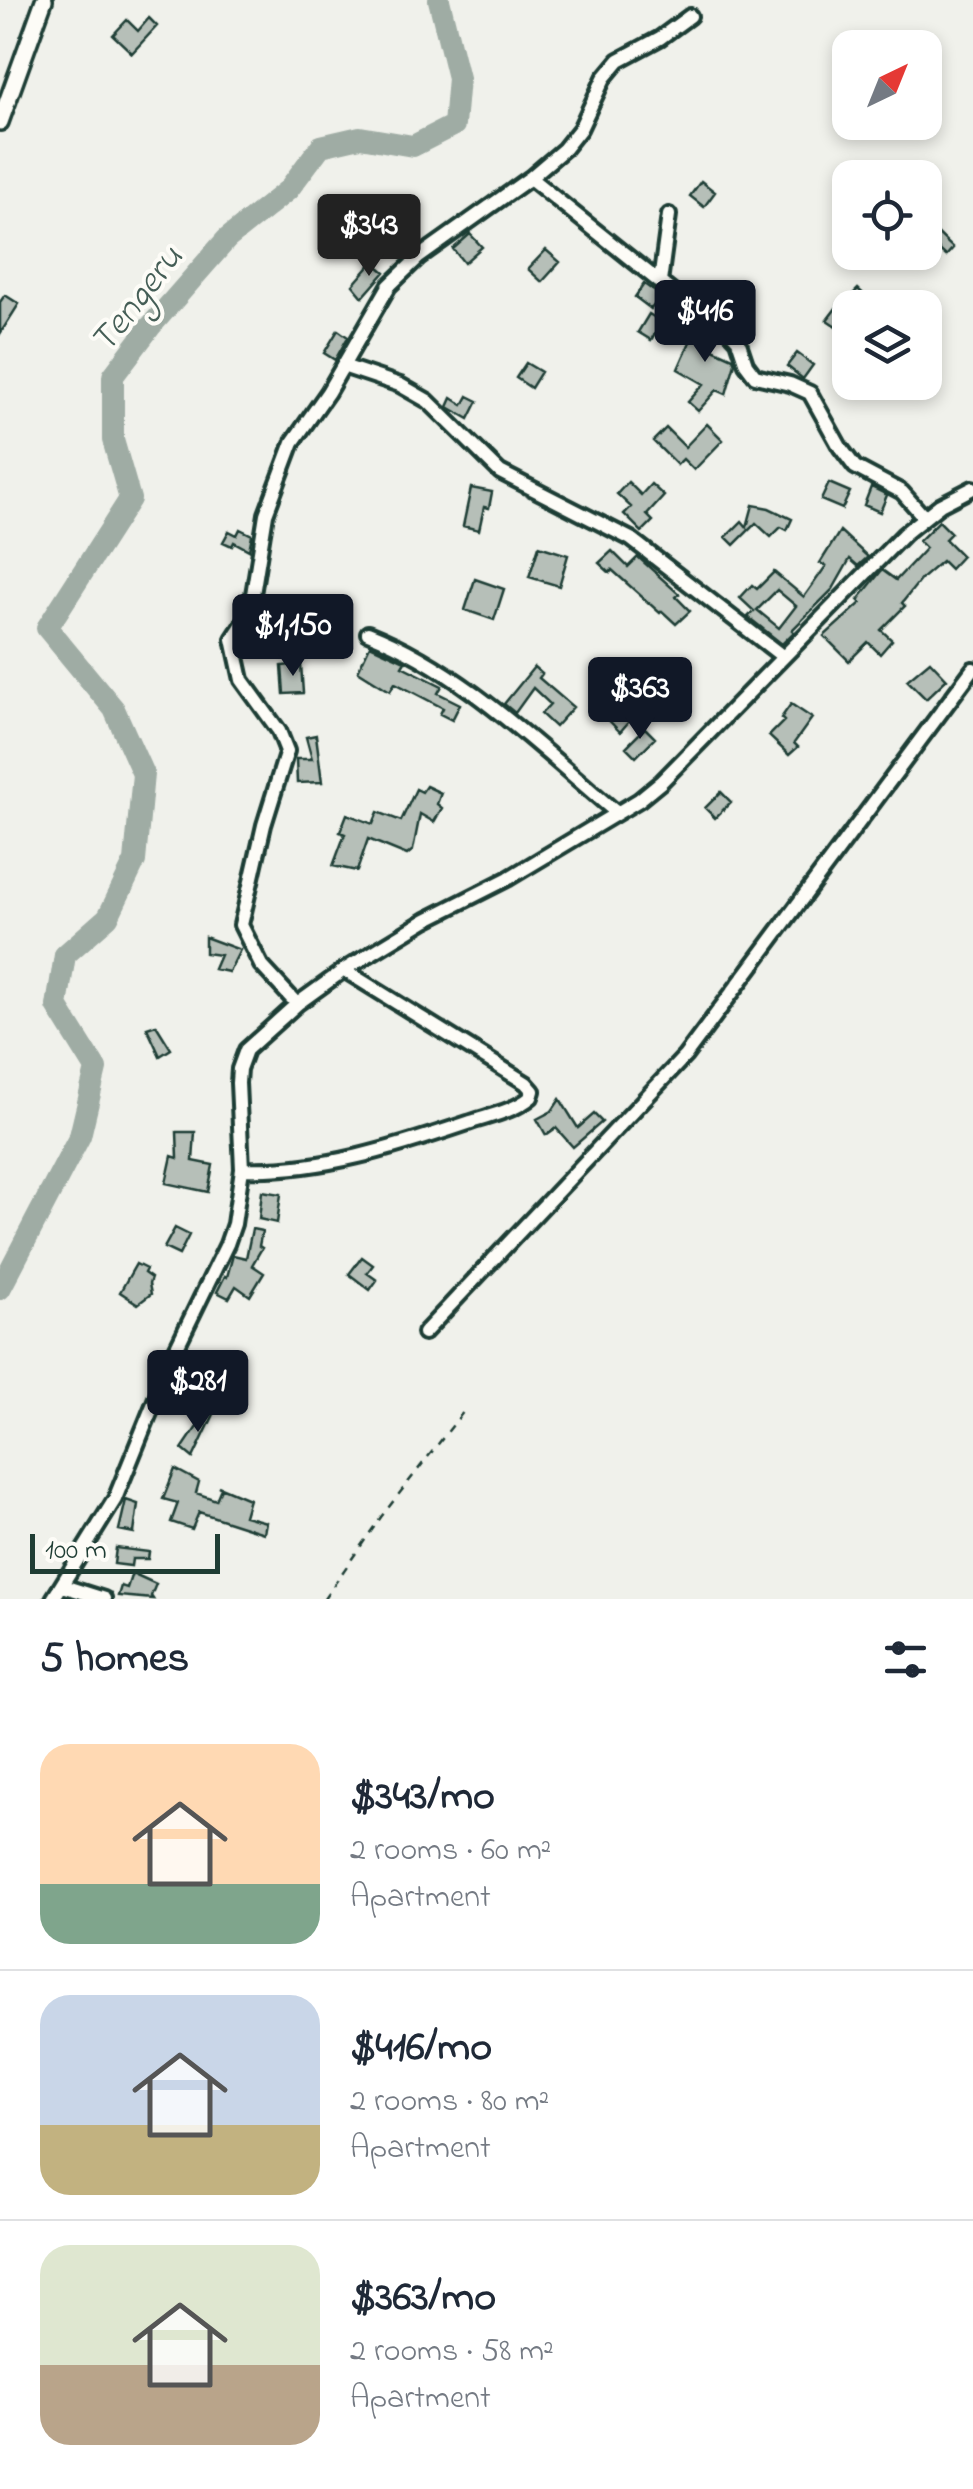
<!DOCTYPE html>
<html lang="en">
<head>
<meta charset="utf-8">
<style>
	:root { --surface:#fff; --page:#f6f6f7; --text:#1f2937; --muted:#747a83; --line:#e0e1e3; --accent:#111827 }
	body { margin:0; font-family:"Indie Flower",sans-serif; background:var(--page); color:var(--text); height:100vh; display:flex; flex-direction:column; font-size:38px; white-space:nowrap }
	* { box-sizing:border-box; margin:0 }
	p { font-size:32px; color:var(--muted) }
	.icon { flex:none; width:55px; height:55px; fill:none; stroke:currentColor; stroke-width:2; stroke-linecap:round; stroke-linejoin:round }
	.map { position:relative; height:1599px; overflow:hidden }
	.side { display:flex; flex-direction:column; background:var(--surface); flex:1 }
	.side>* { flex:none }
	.needle { width:65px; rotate:43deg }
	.fabs { position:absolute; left:832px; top:30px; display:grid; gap:20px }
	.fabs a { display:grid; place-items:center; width:110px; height:110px; border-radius:20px; background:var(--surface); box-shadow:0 5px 15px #0003; font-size:50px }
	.scale { position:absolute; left:30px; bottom:25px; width:190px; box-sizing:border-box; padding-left:10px; border:5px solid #1f3d34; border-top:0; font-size:28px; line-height:35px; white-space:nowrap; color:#1f3d34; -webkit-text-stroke:8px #fdfcf7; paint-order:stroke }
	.price { position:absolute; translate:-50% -85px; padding:0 22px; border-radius:10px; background:var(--accent); color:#fff; font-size:32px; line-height:65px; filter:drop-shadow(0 2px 5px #0008) }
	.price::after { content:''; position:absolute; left:50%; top:60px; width:30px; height:22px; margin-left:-15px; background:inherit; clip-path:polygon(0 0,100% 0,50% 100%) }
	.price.on { background:#222; color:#fff }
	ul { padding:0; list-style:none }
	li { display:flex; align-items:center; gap:30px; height:250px; padding:0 40px }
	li+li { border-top:2px solid var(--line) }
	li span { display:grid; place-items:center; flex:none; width:280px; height:200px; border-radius:30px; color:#555 }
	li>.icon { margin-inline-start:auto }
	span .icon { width:120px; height:120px; fill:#fffc; stroke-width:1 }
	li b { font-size:42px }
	h2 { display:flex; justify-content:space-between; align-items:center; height:120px; padding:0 40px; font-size:42px }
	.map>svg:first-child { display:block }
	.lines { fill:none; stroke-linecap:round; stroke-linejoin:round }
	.river { stroke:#9faca4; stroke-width:22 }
	.building { fill:#b6bfb8; stroke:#1f3d34; stroke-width:2.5; fill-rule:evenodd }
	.minor-casing { stroke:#1f3d34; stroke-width:20 }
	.tertiary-casing { stroke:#1f3d34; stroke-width:22 }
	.path { stroke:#1f3d34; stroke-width:2.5; stroke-dasharray:8 8; stroke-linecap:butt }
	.minor { stroke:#fdfcf7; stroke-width:12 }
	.tertiary { stroke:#fdfcf7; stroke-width:15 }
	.labels { text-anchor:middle; stroke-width:8; stroke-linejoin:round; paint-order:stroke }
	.water-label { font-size:38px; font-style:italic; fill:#455e56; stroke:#fdfcf7 }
</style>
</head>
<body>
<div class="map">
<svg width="973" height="1599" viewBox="0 0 973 1599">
	<rect width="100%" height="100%" fill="#f0f1eb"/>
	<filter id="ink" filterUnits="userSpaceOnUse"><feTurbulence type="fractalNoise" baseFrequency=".01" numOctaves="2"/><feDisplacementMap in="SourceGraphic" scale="20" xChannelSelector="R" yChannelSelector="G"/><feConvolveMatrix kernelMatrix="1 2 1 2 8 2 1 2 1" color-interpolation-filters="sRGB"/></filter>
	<g filter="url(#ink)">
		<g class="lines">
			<path class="river" d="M0 1289 80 1136 96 1069 57 1006 65 955 108 917 135 861 143 774 114 709 47 628 130 499 113 440V376L150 327 227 239 288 190 321 146 360 137 413 146 454 125 458 78 439 0"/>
		</g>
		<path class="building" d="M149 18 157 26 132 53 113 35 127 20 138 31Z
			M701 181 715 192 704 207 690 196Z
			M925 221 953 248 946 256 925 237Z
			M470 234 482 247 464 263 453 249Z
			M546 250 560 262 542 282 528 269Z
			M373 262 385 272 363 297 353 285Z
			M644 284 661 296 651 309 635 297Z
			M858 289 870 300 863 308H850V324L843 317 836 326 827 320 840 303 842 305Z
			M5 295 19 304 0 334V302Z
			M649 314 662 322 651 340 638 332Z
			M681 316 708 328 702 344 733 358 735 363 726 394 717 390 698 411 688 402 704 384 678 369 694 333 676 326Z
			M338 330 348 337 335 360 324 353Z
			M797 353 813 365 803 379 787 366Z
			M526 363 541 372 531 388 516 378Z
			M468 396 478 401 469 419 448 407 452 398 463 405Z
			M707 424 723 440 694 470 683 459 677 465 653 441 666 428 685 447Z
			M628 482 641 495 651 484 664 496 647 515 653 521 642 532 624 514 631 507 617 494Z
			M829 483 850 492 842 509 821 500Z
			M871 487 887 495 880 512 864 505Z
			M471 488 492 492 489 508 484 507 479 530 463 526Z
			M753 505 769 508 792 519 787 530 781 527 771 537 756 523 734 545 726 537 742 521 747 527Z
			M939 521 951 533 945 539 962 556 950 569 942 561 921 579 902 603 905 606 881 630 892 640 880 654 868 642 849 661 824 636 861 603 858 600 882 570 896 580 926 548 919 541Z
			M240 529 252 535 249 550 234 542 232 546 223 542 229 531 237 535Z
			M840 531 868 557 858 566 850 559 833 589 792 630 794 632 782 644 748 617 754 611 740 598 752 585 757 589 774 572 804 597 826 566 820 563ZM777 590 796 606 779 628 757 610Z
			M539 546 568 555 559 586 529 577Z
			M612 551 628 567 638 557 679 594 676 597 690 611 676 624 662 611 660 613 612 570 610 573 599 563Z
			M475 579 504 589 494 620 465 610Z
			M370 645 405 661 402 666 442 686 438 693 460 704 452 720 440 714 443 708 395 683 390 691 358 671Z
			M930 661 947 679 926 699 907 680Z
			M659 662 670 673 620 732 598 709 606 700 619 713 637 690 621 674 629 666 642 679Z
			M301 664 303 693 284 694 282 666Z
			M534 667 542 674 539 678 573 707 555 727 541 714 550 704 533 688 515 713 504 704Z
			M791 704 812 718 794 743 798 747 789 755 769 736 784 721 781 718Z
			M645 728 655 738 636 757 626 747Z
			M316 735 322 782 297 783 296 759H312L306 737Z
			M426 786 441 793 437 804 442 808 434 822 420 814 413 850 407 855 368 839 357 871 333 866 345 834 340 832 347 814 373 824 378 812 401 821 416 789 422 792Z
			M721 792 731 802 715 818 705 808Z
			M205 937 240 950 229 972 214 969 220 955 205 953Z
			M156 1025 171 1049 160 1056 147 1028Z
			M560 1099 578 1128 594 1114 602 1122 573 1147 556 1128 546 1135 537 1119 552 1111Z
			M177 1132H195L193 1161 213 1165 208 1192 166 1183 172 1156 178 1158Z
			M262 1191 281 1194 277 1223 259 1219Z
			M175 1228 189 1235 179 1255 164 1248Z
			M252 1229 262 1231 259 1246 262 1248 252 1265 264 1273 250 1296 236 1286 229 1298 217 1292 225 1276 227 1277 233 1255 246 1258Z
			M362 1257 373 1265 367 1273 377 1280 370 1290 349 1274Z
			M136 1264 146 1269 144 1273 151 1278 149 1284 151 1294 138 1304 120 1292Z
			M199 1374 210 1382 182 1413 172 1404Z
			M209 1409 215 1412 193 1458 182 1449Z
			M175 1469 199 1482 196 1493 216 1500 221 1488 218 1486 249 1499 244 1516 266 1522 264 1533 199 1512 192 1529 171 1522 178 1503 163 1499Z
			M126 1500 138 1504 134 1533 119 1530Z
			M116 1548 149 1552 148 1559H132L131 1566 114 1564Z
			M132 1573 156 1584 151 1596 153 1599 118 1596 121 1586 127 1588Z"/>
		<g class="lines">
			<defs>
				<path id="minor" d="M530 178 682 300 722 323 738 340 746 364 755 376 790 384 810 393 840 447 855 467 902 492 924 517
					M660 282 669 215
					M343 366 400 385 428 401 500 472 631 539 782 656
					M368 633C464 671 538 747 617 813
					M297 1004 261 965 241 925 264 825 287 751 279 731 242 680 233 639 250 613 266 514 293 442 328 392 389 286 419 257 530 178 564 149 580 129 604 78 619 60 660 38 690 16
					M242 1169C320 1172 394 1148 468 1123 488 1116 515 1111 531 1097L533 1091 526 1083 344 970
					M424 1333 685 1056 973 669
					M63 1586 104 1599
					M53 1599 115 1499 175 1351 227 1244 234 1224 242 1169 238 1083 239 1069 246 1050 297 1004 344 970 426 920 509 878 639 800 661 782 904 534 940 505 973 488"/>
				<path id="tertiary" d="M0 122 44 0"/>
			</defs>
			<use href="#minor" class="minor-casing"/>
			<use href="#tertiary" class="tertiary-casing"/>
			<path class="path" d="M324 1599 381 1517 467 1407"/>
			<use href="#minor" class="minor"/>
			<use href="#tertiary" class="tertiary"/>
		</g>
	</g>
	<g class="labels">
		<g class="water-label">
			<text transform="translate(135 298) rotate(-52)" y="13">Tengeru</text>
		</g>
	</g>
</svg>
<div class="fabs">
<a><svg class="needle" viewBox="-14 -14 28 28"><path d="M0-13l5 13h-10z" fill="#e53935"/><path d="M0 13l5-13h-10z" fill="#747a83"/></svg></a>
<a><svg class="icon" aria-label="locate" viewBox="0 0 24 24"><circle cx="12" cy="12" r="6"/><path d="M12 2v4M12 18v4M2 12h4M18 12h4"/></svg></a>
<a><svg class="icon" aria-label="layers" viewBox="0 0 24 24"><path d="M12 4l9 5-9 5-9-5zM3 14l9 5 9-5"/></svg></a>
</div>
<div class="scale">100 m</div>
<b class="price on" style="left:369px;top:279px">$343</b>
<b class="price" style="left:705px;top:365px">$416</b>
<b class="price" style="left:293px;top:679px">$1,150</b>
<b class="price" style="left:640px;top:742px">$363</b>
<b class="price" style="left:198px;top:1435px">$281</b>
</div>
<section class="side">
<h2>5 homes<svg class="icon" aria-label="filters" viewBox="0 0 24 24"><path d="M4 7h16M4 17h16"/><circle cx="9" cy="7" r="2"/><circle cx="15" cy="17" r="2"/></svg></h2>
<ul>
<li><span style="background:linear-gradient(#ffd9b3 70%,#7fa58c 0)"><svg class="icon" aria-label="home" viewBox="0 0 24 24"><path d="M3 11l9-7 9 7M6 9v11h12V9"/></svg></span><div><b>$343/mo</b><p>2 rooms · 60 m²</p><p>Apartment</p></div></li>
<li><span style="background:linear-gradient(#c9d6e8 65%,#c2b280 0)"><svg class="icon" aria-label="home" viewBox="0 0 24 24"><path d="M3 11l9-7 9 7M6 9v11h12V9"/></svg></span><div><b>$416/mo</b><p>2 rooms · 80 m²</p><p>Apartment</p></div></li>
<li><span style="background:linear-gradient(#dfe7d0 60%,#b9a48a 0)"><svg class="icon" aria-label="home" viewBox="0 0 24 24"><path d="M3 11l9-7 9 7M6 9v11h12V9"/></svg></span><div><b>$363/mo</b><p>2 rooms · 58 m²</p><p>Apartment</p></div></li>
</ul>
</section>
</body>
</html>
